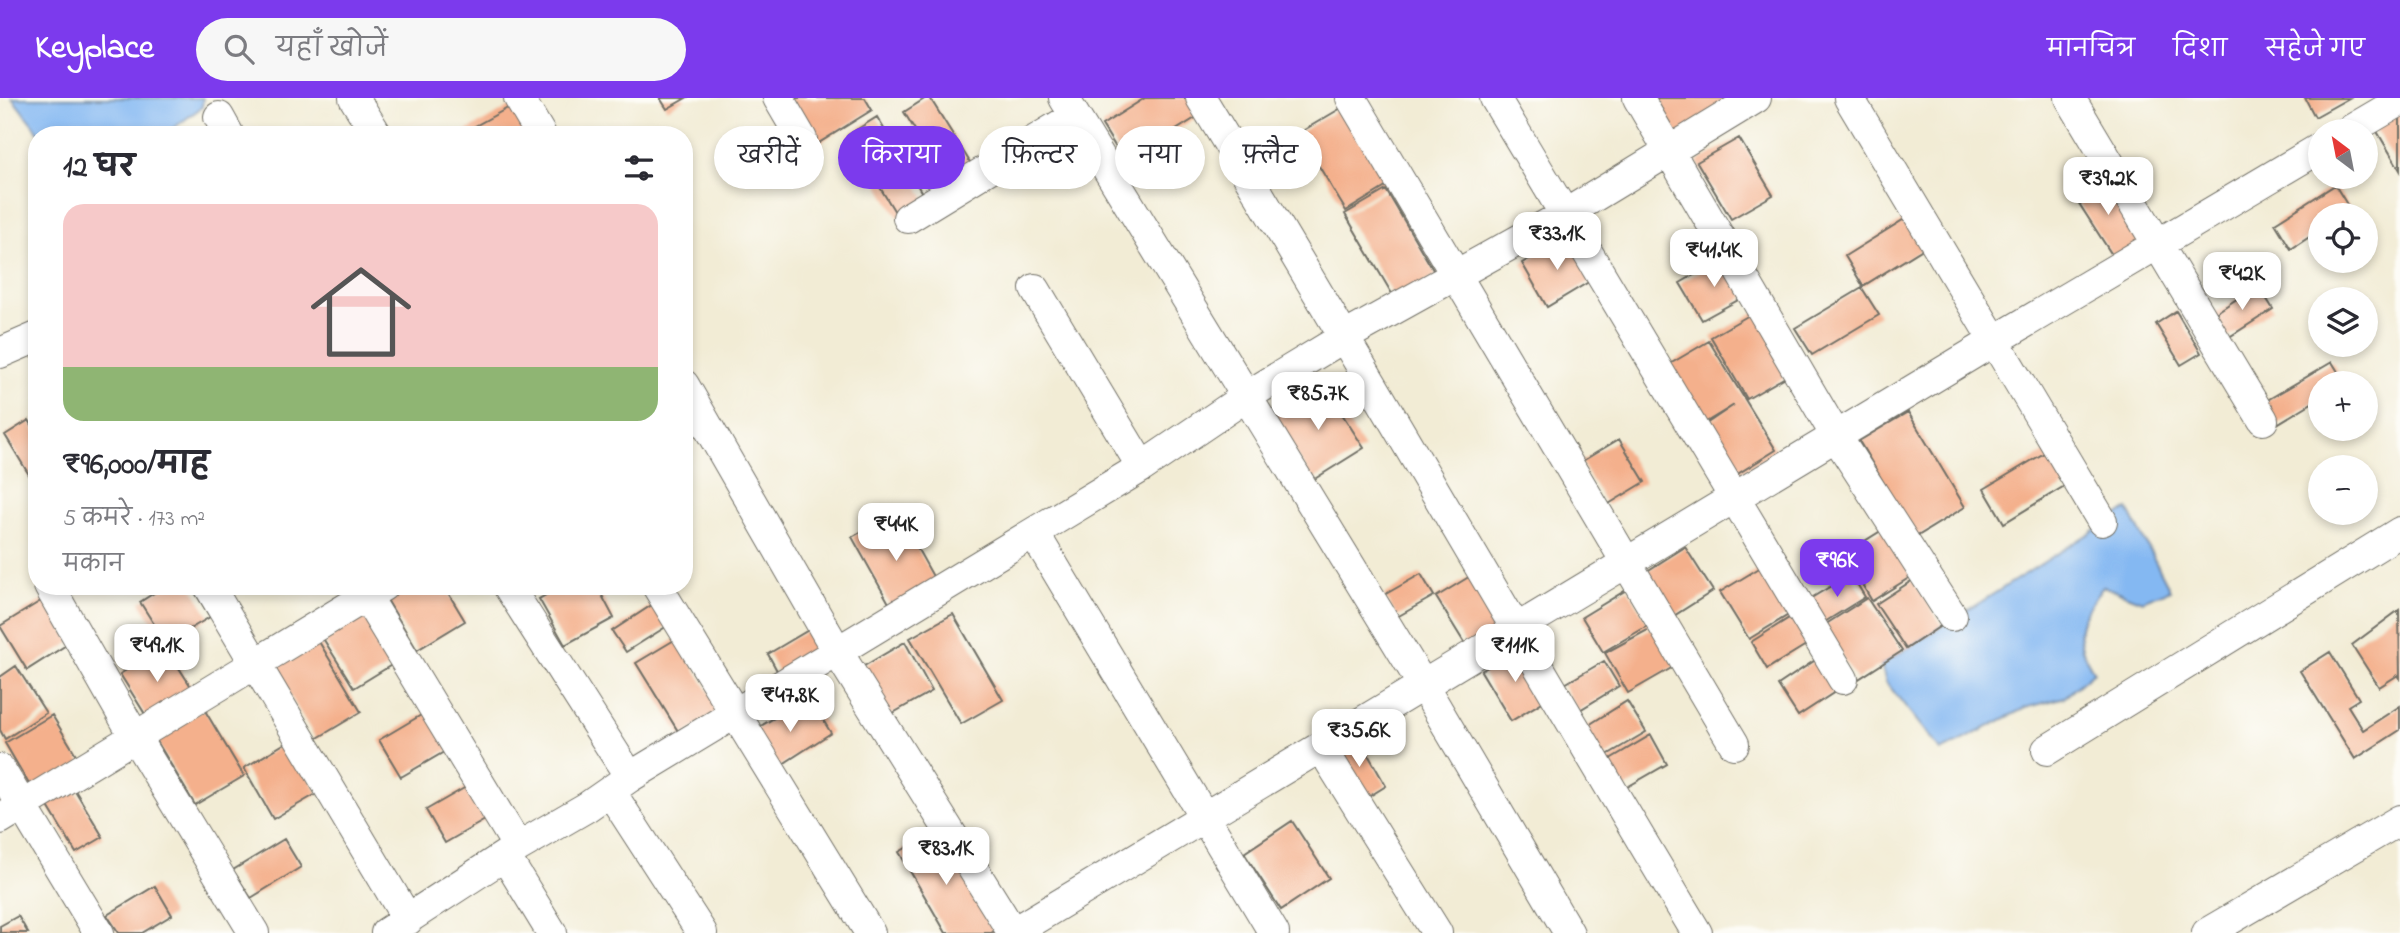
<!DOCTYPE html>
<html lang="hi">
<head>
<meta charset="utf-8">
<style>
	:root { --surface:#fff; --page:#f7f7f7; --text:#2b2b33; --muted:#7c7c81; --line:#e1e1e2; --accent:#7c3aed }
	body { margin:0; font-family:"Indie Flower","Playpen Sans Deva",sans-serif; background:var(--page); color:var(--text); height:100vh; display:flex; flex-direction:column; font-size:26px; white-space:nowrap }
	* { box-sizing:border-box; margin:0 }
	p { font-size:23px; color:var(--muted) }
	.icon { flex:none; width:38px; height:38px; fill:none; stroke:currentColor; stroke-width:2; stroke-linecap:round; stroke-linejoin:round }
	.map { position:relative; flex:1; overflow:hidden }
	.sheet { position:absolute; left:28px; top:28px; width:665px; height:469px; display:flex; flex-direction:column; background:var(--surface); border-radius:28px; box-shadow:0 4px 10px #0003 }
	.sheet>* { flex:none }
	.banner { position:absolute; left:714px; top:28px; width:665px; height:63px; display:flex; gap:14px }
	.needle { width:46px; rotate:328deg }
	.buttons { position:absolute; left:2308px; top:21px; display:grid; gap:14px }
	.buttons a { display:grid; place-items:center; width:70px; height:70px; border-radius:50%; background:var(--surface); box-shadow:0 4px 10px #0003; font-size:35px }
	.price { position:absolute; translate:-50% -60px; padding:0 16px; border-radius:14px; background:#fff; color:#222; font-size:23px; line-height:46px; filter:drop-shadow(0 2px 4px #0008) }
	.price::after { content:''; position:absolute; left:50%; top:42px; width:21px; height:16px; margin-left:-10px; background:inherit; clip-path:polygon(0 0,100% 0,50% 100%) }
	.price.selected { background:var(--accent); color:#fff }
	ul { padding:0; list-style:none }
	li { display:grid; align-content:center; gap:14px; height:371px; padding:0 35px }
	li+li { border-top:2px solid var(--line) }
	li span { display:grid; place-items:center; height:217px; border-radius:21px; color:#555 }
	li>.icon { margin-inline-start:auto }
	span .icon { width:126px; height:126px; fill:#fffc; stroke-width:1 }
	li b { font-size:30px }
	h2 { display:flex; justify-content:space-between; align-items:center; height:84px; padding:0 35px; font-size:30px }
	.pill { padding:0 24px; border-radius:32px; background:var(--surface); box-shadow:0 4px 10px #0003; font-size:24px; line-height:63px }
	.pill.selected { background:var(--accent); color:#fff }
	header { display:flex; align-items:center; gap:42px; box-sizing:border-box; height:98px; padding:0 35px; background:var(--accent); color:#fff }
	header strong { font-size:33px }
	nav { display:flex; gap:38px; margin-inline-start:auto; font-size:24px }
	.search { width:490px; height:63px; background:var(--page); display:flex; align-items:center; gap:18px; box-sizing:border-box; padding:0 24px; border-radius:38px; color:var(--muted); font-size:26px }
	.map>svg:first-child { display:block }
	.water { fill:#84b8f2; stroke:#58728e; stroke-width:2 }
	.building { fill:#f4b08c }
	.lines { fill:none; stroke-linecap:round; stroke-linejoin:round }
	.minor-casing { stroke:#716f66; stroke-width:32 }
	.minor { stroke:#fff; stroke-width:30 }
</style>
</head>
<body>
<header>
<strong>Keyplace</strong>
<div class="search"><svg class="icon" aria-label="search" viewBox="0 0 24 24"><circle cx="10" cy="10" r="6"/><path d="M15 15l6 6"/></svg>यहाँ खोजें</div>
<nav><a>मानचित्र</a><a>दिशा</a><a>सहेजे गए</a></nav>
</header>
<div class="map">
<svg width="2400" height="835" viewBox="0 0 2400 835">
	<rect width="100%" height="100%" fill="#fdfcf7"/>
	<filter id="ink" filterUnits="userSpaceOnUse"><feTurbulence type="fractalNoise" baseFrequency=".0143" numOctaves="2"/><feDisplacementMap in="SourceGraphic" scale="14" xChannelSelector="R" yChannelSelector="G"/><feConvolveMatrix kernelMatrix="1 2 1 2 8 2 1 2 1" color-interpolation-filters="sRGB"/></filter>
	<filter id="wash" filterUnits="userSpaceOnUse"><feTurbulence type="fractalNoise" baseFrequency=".00686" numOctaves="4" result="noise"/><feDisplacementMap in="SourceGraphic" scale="28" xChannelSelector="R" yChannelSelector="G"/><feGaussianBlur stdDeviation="1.57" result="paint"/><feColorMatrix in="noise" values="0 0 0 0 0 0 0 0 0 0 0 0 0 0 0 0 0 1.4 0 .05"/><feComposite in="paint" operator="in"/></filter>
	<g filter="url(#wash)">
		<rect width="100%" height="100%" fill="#f2ecd5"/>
		<path class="water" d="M12 0H203L202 9 164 37H41Z
			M2128 411 2170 492 2142 503 2103 488C2079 522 2069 535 2094 574L2065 599 2025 610 1941 653 1886 584 1881 567Z"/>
		<g id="blocks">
			<path class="building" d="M660 0H686L667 11Z
				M789 0H865L872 12 817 46Z
				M926 0H930L973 69 947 84 904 14Z
				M1145 0H1189L1200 17 1125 64 1102 27Z
				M1655 0H1724L1729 8 1678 39Z
				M2305 0H2349L2315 19Z
				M515 6 532 37H459Z
				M1343 9 1389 87 1346 113 1299 35Z
				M2400 15V72L2375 30Z
				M877 19 926 102 898 119 848 37Z
				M1739 40 1773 97 1731 121 1697 64Z
				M2100 74 2146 144 2116 163 2071 93Z
				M2335 87 2351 113 2344 117H2320V132L2291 151 2275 125Z
				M1386 92 1436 177 1395 201 1345 116Z
				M1911 117 1929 147 1863 188 1845 158Z
				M1567 139 1592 182 1547 209 1522 165Z
				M1725 159 1747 197 1702 222 1680 185Z
				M2258 187 2273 211 2226 241 2211 218Z
				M1862 190 1879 217 1812 257 1795 230Z
				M1758 212 1794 274 1747 301 1711 239Z
				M2176 213 2201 255 2181 267 2156 226Z
				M1709 243 1776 352 1731 380 1700 330 1734 307 1698 329 1663 270Z
				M2332 264 2345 285H2320V300L2277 326 2264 304Z
				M1322 285 1364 350 1313 382 1272 318Z
				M1908 314 1965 409 1916 439 1859 343Z
				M29 322 37 335V390L5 337Z
				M1619 341 1645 384 1607 407 1581 364Z
				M2051 351 2071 384 2004 425 1984 391Z
				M897 414 940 491 895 516 852 439Z
				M1884 431 1912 478 1872 503 1844 456Z
				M1685 449 1713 493 1672 519 1644 475Z
				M1766 466 1795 513 1749 541 1720 494Z
				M1421 476 1434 498 1397 519 1384 497Z
				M1851 476 1865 499 1823 525 1808 502Z
				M1472 477 1504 529 1468 551 1436 499Z
				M1913 482 1942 527 1906 551 1876 506Z
				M165 488H191L210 519 166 545 140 504Z
				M406 488H444L465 523 417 552 386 500Z
				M562 488H597L614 520 565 547 539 501Z
				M1628 491 1649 527 1603 554 1582 519Z
				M1867 500 1902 553 1857 582 1823 528Z
				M44 501 71 544 27 572 0 528Z
				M658 503 672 525 626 554 612 533Z
				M363 507 398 563 354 590 319 534Z
				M2399 512 2400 580 2398 577 2379 589 2352 547Z
				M1797 515 1814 542 1767 571 1751 544Z
				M953 516 1003 602 961 626 910 540Z
				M1653 529 1675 568 1628 595 1605 555Z
				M812 530 825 554 781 580 768 556Z
				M676 541 721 613 681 638 636 565Z
				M318 542 361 614 316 641 273 569Z
				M905 544 932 593 886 619 859 571Z
				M165 548 195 595 150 624 120 576Z
				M1520 550 1549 600 1511 623 1481 573Z
				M2330 554 2359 601 2348 608 2363 632 2400 608V632L2355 661 2300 573Z
				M1820 559 1841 590 1798 618 1778 587Z
				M1604 563 1619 588 1578 613 1563 587Z
				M16 568 46 615 5 641 0 632V579Z
				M809 599 831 635 772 673 749 635Z
				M1627 603 1646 634 1602 660 1584 630Z
				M433 610 456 647 401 679 379 642Z
				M204 611 244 678 195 707 155 640Z
				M52 617 81 665 33 693 5 645Z
				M1651 637 1667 666 1622 692 1605 664Z
				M1358 639 1386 688 1360 704 1331 655Z
				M287 644 318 695 273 721 244 670Z
				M473 685 492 718 445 745 426 712Z
				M73 689 103 739 76 755 46 705Z
				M1292 723 1329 780 1281 812 1244 755Z
				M937 732 996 833 991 835H946L899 754Z
				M284 741 301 769 251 800 233 772Z
				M155 788 172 817 142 835H119L107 817Z
				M18 818 28 835H0V828Z"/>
		</g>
	</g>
	<g filter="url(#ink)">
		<use href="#blocks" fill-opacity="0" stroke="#716f66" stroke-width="2"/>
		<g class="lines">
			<defs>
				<path id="minor" d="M354 0 377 37
					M519 0 541 37
					M778 0 802 41
					M1064 0 1423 587 1569 835
					M1201 0C1369 277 1530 558 1697 835
					M1351 0 1734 646
					M1495 0 1843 581
					M1638 0 1836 338 1952 518
					M1849 0 2102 423
					M2070 0 2263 322
					M219 19 229 37
					M2349 33 2400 3
					M908 120 1075 18
					M1035 191 1142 369
					M0 255 37 239
					M684 287 837 553 1013 835
					M1034 435 1274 835
					M49 488 135 639 254 835
					M209 488 408 822
					M360 488 518 749
					M508 488 630 679
					M657 488 870 835
					M1321 649 1437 835
					M2047 652 2400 434
					M0 671 99 835
					M610 693 702 835
					M0 721 383 488
					M505 758 552 835
					M386 835 518 749 587 709 630 679 1142 369 1247 298 1346 238 1564 117 1756 0
					M1012 835 1994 243 2320 50
					M2207 835 2400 722"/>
			</defs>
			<use href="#minor" class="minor-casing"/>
			<use href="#minor" class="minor"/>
		</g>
	</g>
</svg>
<div class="buttons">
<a><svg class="needle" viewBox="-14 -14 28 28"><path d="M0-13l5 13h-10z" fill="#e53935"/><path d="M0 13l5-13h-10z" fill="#7c7c81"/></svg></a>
<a><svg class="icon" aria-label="locate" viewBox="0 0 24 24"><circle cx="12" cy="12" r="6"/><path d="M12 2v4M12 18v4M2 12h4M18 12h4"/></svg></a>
<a><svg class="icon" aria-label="layers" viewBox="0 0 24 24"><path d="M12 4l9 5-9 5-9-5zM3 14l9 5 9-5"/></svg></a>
<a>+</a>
<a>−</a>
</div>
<b class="price" style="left:2108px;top:119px">₹39.2K</b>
<b class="price" style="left:1557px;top:174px">₹33.1K</b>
<b class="price" style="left:1714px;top:191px">₹41.4K</b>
<b class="price" style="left:2242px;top:214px">₹42K</b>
<b class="price" style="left:1318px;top:334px">₹85.7K</b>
<b class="price" style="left:896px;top:465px">₹44K</b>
<b class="price selected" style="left:1837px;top:501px">₹96K</b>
<b class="price" style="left:157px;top:586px">₹49.1K</b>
<b class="price" style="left:1515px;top:586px">₹111K</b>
<b class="price" style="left:790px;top:636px">₹47.8K</b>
<b class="price" style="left:1359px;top:671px">₹35.6K</b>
<b class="price" style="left:946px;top:789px">₹83.1K</b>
<div class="banner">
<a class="pill">खरीदें</a>
<a class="pill selected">किराया</a>
<a class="pill">फ़िल्टर</a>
<a class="pill">नया</a>
<a class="pill">फ़्लैट</a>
</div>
<section class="sheet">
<h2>12 घर<svg class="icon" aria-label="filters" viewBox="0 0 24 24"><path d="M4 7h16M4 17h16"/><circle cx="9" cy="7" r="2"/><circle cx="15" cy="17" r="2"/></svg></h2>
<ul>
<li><span style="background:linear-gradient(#f6c9c9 75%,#8fb573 0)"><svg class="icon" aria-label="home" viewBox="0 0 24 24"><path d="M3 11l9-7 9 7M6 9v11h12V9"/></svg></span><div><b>₹96,000/माह</b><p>5 कमरे · 173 m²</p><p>मकान</p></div></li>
</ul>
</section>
</div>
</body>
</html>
